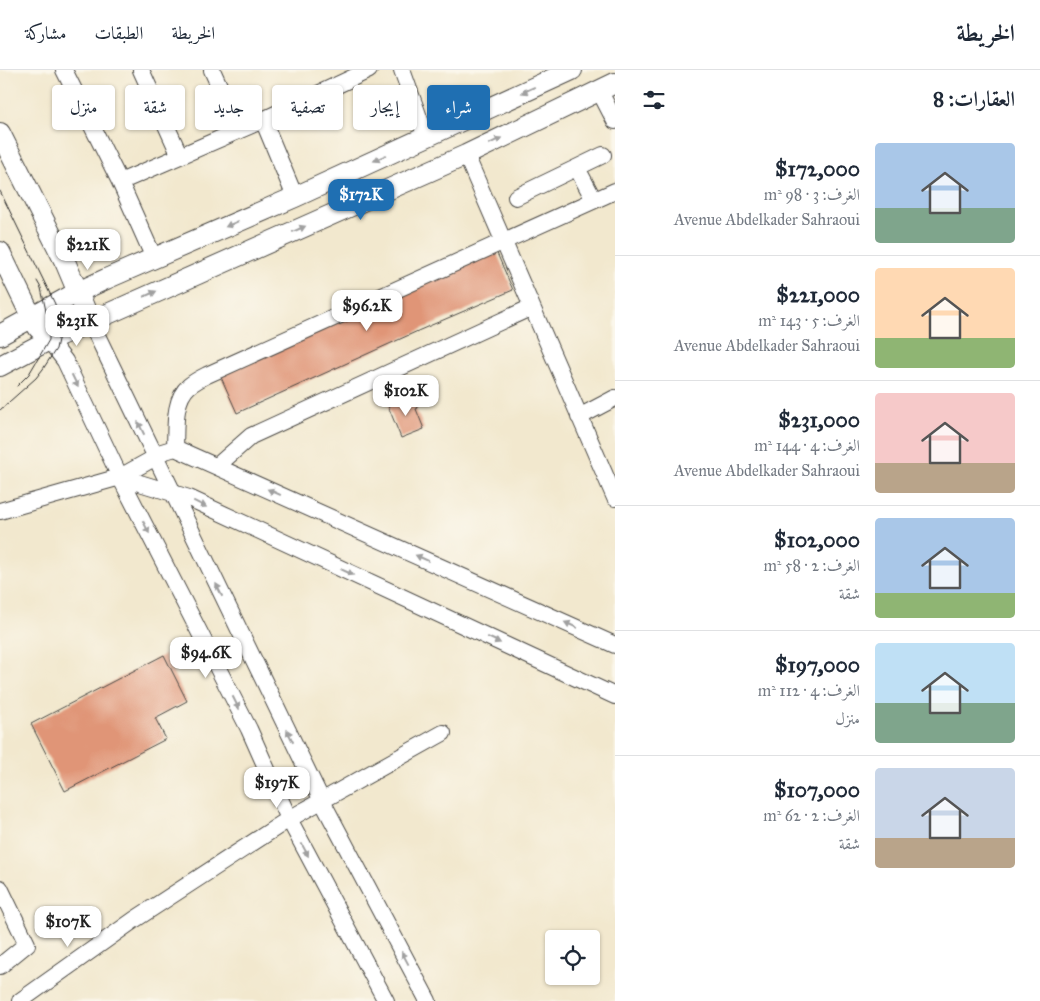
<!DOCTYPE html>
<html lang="ar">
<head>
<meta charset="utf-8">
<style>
	:root { --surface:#fff; --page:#f2f2f3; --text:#1f2937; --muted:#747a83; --line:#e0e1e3; --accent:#1f6fb2 }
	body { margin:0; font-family:"IM FELL Great Primer",Amiri,serif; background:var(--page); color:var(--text); direction:rtl; height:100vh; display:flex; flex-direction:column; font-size:19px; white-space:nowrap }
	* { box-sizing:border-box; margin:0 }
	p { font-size:16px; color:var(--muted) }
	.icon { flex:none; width:28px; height:28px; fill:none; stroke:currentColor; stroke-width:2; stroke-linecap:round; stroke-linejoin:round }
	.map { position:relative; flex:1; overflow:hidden; direction:ltr }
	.panel { display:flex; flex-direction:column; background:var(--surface); width:425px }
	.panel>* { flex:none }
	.banner { position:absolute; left:15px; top:15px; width:475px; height:45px; direction:rtl; display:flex; gap:10px }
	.buttons { position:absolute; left:545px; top:860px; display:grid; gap:10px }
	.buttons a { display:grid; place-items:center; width:55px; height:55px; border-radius:5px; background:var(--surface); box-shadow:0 1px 4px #0004; font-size:25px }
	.price { position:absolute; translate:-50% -42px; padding:0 11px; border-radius:10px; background:#fff; color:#222; font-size:16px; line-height:32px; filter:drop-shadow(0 1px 2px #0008) }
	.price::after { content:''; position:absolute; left:50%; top:30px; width:15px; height:11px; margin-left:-8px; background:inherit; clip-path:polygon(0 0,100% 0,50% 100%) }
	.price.current { background:var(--accent); color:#fff }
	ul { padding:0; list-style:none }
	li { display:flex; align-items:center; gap:15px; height:125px; padding:0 25px }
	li+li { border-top:1px solid var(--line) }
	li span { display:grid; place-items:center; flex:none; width:140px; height:100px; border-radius:5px; color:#555 }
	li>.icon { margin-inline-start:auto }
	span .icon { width:60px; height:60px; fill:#fffc; stroke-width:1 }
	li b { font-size:21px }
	h2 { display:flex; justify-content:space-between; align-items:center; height:60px; padding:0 25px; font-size:21px }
	.chip { padding:0 18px; border-radius:5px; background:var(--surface); box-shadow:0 1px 4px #0004; font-size:18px; line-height:45px }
	.chip.current { background:var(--accent); color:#fff }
	header { display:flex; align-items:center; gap:30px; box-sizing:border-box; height:70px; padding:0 25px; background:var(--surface); border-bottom:1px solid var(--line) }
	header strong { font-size:24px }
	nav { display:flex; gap:28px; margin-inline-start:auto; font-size:18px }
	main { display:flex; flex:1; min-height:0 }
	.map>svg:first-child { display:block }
	.building { fill:#e09577 }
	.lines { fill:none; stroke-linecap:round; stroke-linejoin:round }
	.minor-casing { stroke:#494743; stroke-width:18 }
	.major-casing { stroke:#494743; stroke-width:22 }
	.minor { stroke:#fff; stroke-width:16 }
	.major { stroke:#fff; stroke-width:20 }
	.tram { stroke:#2b2b2b; stroke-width:1 }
	.oneway { fill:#a0a0a0 }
</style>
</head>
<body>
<header>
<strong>الخريطة</strong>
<nav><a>الخريطة</a><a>الطبقات</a><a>مشاركة</a></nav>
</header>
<main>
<section class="panel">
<h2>العقارات: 8<svg class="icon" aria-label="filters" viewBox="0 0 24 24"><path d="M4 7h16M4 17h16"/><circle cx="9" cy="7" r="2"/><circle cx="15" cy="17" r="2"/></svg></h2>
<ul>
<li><span style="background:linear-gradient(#a9c7e8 65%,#7fa58c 0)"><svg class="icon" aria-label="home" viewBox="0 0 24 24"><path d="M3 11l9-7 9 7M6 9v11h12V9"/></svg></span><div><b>$172,000</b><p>الغرف: 3 · 98 m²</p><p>Avenue Abdelkader Sahraoui</p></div></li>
<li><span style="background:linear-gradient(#ffd9b3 70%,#8fb573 0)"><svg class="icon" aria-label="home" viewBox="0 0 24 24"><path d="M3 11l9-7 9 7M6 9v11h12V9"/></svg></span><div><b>$221,000</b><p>الغرف: 5 · 143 m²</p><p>Avenue Abdelkader Sahraoui</p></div></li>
<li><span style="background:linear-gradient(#f6c9c9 70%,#b9a48a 0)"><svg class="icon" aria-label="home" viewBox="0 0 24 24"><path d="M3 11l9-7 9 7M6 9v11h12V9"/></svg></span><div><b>$231,000</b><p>الغرف: 4 · 144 m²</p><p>Avenue Abdelkader Sahraoui</p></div></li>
<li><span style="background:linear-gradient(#a9c7e8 75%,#8fb573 0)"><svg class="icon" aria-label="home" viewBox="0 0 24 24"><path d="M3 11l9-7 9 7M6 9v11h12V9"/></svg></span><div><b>$102,000</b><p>الغرف: 2 · 58 m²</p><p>شقة</p></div></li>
<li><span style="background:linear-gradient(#bfe0f5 60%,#7fa58c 0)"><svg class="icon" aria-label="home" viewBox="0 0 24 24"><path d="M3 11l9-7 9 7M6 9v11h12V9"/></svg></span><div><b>$197,000</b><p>الغرف: 4 · 112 m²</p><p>منزل</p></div></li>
<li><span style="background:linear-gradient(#c9d6e8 70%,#b9a48a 0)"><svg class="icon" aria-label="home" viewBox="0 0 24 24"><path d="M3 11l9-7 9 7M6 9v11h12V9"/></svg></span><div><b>$107,000</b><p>الغرف: 2 · 62 m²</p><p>شقة</p></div></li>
</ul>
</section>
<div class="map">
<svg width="615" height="931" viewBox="0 0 615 931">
	<rect width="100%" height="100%" fill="#fbf7ec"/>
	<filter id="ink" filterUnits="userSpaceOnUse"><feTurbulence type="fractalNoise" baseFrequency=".02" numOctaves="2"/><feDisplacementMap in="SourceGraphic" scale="10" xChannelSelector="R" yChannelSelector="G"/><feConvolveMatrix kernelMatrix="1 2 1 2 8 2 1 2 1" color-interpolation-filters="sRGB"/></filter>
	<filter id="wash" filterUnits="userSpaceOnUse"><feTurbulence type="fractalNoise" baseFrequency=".0096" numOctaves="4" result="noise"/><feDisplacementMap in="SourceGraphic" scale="20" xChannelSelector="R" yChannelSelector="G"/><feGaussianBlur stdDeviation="1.12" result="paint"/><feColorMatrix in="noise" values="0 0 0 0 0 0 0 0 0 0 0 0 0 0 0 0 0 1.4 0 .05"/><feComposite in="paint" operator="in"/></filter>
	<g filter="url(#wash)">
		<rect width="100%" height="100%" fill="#f2e8ce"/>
		<g id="blocks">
			<path class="building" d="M496 181 513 220 420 260 237 343 220 305Z
				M412 325 418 338 416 339 424 359 401 368 388 336Z
				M164 585 187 631 155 648 166 669 65 721 31 654Z"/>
		</g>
	</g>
	<g filter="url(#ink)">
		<use href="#blocks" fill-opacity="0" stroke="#494743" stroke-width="1"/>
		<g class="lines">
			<defs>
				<path id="minor" d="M64 0 120 112 154 188
					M141 0 180 86
					M212 0 239 60
					M402 0 426 67
					M599 20 615 51
					M263 50 295 127
					M466 85 615 428
					M577 98 594 130
					M120 112 263 50 369 0
					M516 127 603 85
					M90 251 322 731 428 931
					M49 270 65 291 120 407 249 659 289 749 386 931
					M579 347 615 328
					M175 378C176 358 173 330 189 316 194 312 201 308 207 305L615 121
					M217 396 251 366 532 237
					M120 407 189 428 615 626
					M0 441 120 407 156 387 162 382 175 378 615 575
					M0 818 27 874 0 896
					M20 931 134 850 289 749 443 663"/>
				<path id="major" d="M0 63 66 194 90 251
					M0 182 32 248 39 259
					M0 265 78 222 106 209 295 127 572 0
					M0 296 49 270 466 85 615 13"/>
			</defs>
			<use href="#minor" class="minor-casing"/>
			<use href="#major" class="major-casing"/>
			<use href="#minor" class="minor"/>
			<use href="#major" class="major"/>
			<path class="tram" d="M0 121 55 234 59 265 56 279 43 299 36 308 0 340
				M17 316 29 304 49 270V260L46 241 41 218 37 211"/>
		</g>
		<defs><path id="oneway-solid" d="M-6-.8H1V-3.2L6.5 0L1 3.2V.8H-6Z" transform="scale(1.25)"/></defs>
		<g class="oneway">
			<use href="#oneway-solid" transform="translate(528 20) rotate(155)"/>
			<use href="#oneway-solid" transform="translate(495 71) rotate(-26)"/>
			<use href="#oneway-solid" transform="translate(380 88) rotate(155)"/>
			<use href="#oneway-solid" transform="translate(232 154) rotate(156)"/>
			<use href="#oneway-solid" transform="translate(299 159) rotate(-24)"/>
			<use href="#oneway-solid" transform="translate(150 224) rotate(-24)"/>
			<use href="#oneway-solid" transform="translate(75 311) rotate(64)"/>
			<use href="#oneway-solid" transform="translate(141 358) rotate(-116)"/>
			<use href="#oneway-solid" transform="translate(274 422) rotate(-156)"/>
			<use href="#oneway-solid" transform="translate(200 434) rotate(26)"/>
			<use href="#oneway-solid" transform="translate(146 457) rotate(63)"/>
			<use href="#oneway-solid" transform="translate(422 488) rotate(-156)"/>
			<use href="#oneway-solid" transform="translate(347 502) rotate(25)"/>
			<use href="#oneway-solid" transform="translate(219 520) rotate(-116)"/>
			<use href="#oneway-solid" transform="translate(571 555) rotate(-156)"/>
			<use href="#oneway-solid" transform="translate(494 570) rotate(25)"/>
			<use href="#oneway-solid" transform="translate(236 633) rotate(63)"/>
			<use href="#oneway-solid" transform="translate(290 666) rotate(-116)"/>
			<use href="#oneway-solid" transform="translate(305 780) rotate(62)"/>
			<use href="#oneway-solid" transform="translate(405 888) rotate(-118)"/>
		</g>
	</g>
</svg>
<div class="buttons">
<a><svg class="icon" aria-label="locate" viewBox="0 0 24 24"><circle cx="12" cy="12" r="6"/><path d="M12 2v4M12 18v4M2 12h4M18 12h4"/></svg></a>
</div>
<b class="price current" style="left:361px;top:151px">$172K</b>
<b class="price" style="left:88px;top:201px">$221K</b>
<b class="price" style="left:367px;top:262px">$96.2K</b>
<b class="price" style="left:77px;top:277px">$231K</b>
<b class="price" style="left:406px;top:347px">$102K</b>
<b class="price" style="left:206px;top:609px">$94.6K</b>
<b class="price" style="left:277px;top:739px">$197K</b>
<b class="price" style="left:68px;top:878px">$107K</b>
<div class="banner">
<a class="chip current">شراء</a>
<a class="chip">إيجار</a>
<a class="chip">تصفية</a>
<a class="chip">جديد</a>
<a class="chip">شقة</a>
<a class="chip">منزل</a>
</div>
</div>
</main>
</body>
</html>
